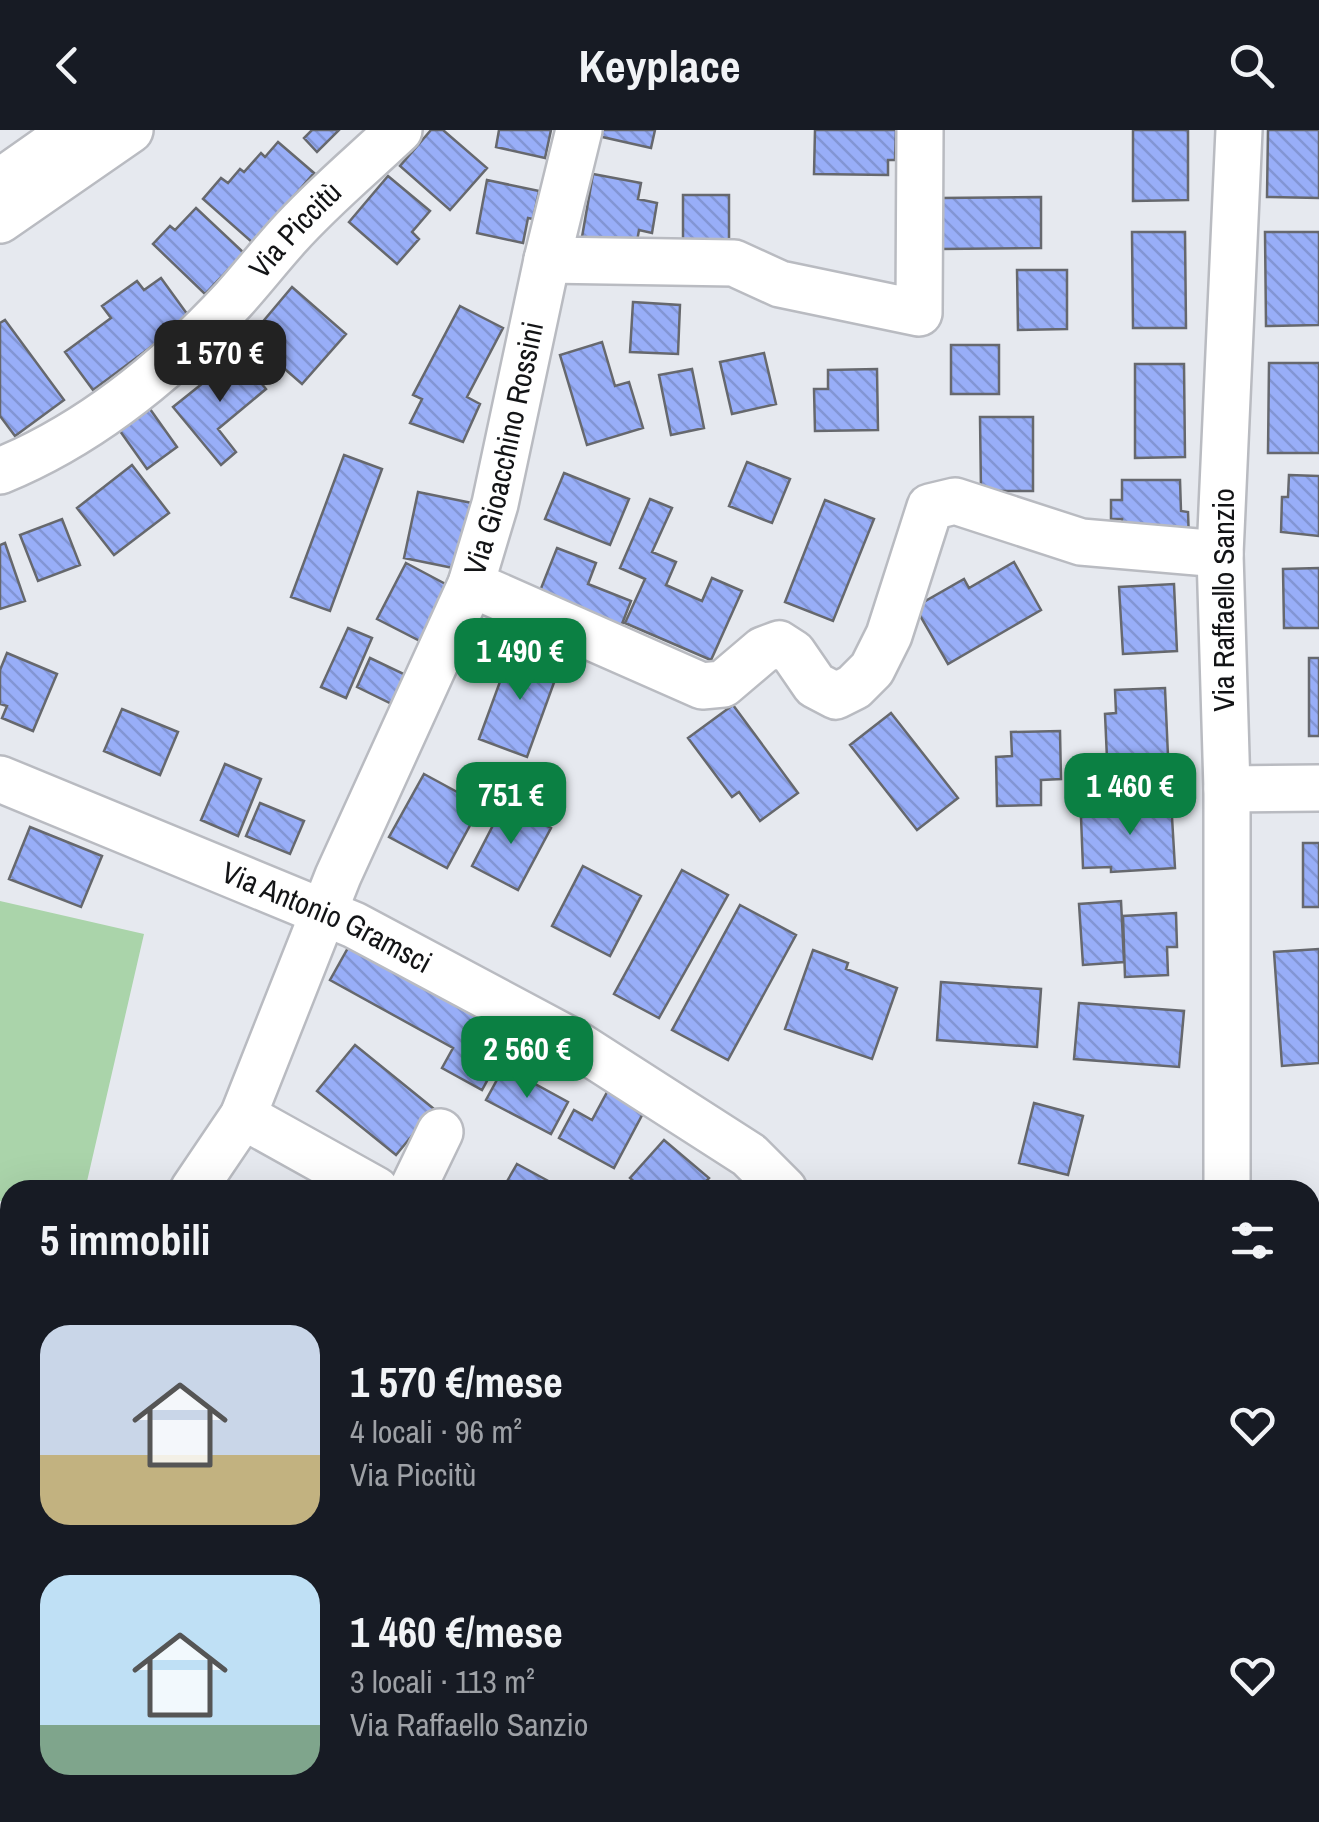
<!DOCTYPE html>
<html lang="it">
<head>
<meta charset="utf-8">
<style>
	:root { --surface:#171b24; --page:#20242c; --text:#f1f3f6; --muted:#9ea1a6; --accent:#0b8043 }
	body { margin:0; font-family:"Archivo Narrow",sans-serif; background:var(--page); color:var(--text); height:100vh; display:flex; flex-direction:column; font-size:38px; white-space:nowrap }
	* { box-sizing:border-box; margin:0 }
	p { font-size:32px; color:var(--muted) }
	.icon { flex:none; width:55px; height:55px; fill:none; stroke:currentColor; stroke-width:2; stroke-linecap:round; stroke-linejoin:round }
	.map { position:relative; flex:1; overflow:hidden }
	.details { position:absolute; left:0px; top:1050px; width:1320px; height:642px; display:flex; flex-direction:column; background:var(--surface); border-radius:30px 30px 0 0; box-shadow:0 10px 40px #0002 }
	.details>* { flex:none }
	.price { position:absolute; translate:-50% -85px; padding:0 22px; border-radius:20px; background:var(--accent); color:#fff; font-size:32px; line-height:65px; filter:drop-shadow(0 2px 5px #0008) }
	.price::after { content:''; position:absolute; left:50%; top:60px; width:30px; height:22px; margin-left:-15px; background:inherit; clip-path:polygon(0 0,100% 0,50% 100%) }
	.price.current { background:#222; color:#fff }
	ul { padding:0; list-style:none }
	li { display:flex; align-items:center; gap:30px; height:250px; padding:0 40px }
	li span { display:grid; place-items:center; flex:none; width:280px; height:200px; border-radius:30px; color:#555 }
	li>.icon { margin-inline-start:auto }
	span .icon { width:120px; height:120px; fill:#fffc; stroke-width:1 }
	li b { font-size:42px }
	h2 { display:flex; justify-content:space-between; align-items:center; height:120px; padding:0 40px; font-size:42px }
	header { display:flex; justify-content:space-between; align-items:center; height:130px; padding:0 40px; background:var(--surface); font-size:45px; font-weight:700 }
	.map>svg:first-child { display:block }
	.park { fill:#aad4aa }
	.building { fill:url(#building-back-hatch); stroke:#66686d; stroke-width:2.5 }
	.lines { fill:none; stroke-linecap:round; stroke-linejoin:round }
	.minor-casing { stroke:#b9bbc1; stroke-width:50 }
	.minor { stroke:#fff; stroke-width:45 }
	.labels { text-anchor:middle; stroke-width:8; stroke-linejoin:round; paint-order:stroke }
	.street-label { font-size:30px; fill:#131416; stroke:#fff }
</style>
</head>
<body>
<header><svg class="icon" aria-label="back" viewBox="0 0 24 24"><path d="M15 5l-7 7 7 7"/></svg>Keyplace<svg class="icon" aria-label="search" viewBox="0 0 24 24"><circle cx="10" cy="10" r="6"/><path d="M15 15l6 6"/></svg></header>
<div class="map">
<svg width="1319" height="1692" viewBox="0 0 1319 1692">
	<defs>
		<pattern id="building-back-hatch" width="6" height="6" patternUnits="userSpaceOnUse" patternTransform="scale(2.5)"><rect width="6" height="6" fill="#98aef8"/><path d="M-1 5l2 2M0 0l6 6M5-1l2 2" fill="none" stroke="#8295d4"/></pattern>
	</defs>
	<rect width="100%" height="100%" fill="#e6e9ef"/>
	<path class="park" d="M0 771 144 804 85 1060H10V1073L0 1071Z"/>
	<path class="building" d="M312 0H339L317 22 304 8Z
		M431 0H443L487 38 450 80 400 36Z
		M499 0H551L545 28 496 17Z
		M600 0H655L651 18 598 6Z
		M815 0H896L895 30H888V45L814 44Z
		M1133 0H1188V70L1133 71Z
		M1268 0H1319V68L1267 67Z
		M278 12 314 43 253 113 203 69 221 48 228 53 240 39 244 42 261 23 265 27Z
		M593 44 641 53 638 69 657 73 652 103 639 100 636 117 582 107Z
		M388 46 430 81 412 102 419 109 397 134 349 92Z
		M487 50 539 61 533 89 528 88 523 113 477 103Z
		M683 65H729V118H683Z
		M1041 67V118L941 119V68Z
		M196 78 244 123 205 164 153 114 170 96 175 100Z
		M1132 102H1185L1186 198H1133Z
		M1265 102H1319V195L1266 196Z
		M1017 140H1067V199L1018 200Z
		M161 148 190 188 93 260 65 222 111 188 102 176 137 151 144 160Z
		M292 157 346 204 302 254 278 233 284 226 255 201Z
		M633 172 680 175 678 224 630 222Z
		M460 176 503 198 467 267 480 274 463 312 410 293 422 269 413 265Z
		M5 190 64 270 15 306 0 286V193Z
		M602 212 615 256 629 252 643 298 587 315 560 225Z
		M951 215H999V264H951Z
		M764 223 776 274 732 284 720 232Z
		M238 225 266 259 218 299 236 322 221 335 173 277Z
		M1269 233H1319V323H1268Z
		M1135 234H1184L1185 327 1135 328Z
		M692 239 704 298 671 305 659 245Z
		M877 239 878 300 815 301 814 259H828V240Z
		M150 279 177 317 147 339 120 301Z
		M980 287H1033V361H981Z
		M344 325 382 339 330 481 291 467Z
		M747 332 790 349 772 393 729 376Z
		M132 335 169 383 114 425 77 378Z
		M564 343 629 369 610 415 545 389Z
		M1289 345 1319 346V406L1281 402 1282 367H1288Z
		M1122 350H1180L1181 381 1188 382 1189 410 1122 411V389H1111V370H1122Z
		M418 362 472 373 458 439 404 428Z
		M650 369 672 378 652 422 676 432 666 455 702 471 712 448 742 461 711 530 625 493 645 449 620 438Z
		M825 370 874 389 833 491 785 472Z
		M62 389 80 435 38 451 20 405Z
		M5 413 25 471 0 479V415Z
		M557 418 596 433 588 454 631 471 616 509 534 476Z
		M1014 432 1041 480 948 534 915 477 964 449 969 458Z
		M406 433 453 458 424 513 377 489Z
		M1319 438V498H1284L1283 439Z
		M1174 454 1177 521 1123 524 1119 457Z
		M348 498 372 508 346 568 321 557Z
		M512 519 560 536 527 627 479 609Z
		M7 523 57 544 33 601 2 588 7 576 0 574V540Z
		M370 528 408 546 394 575 357 557Z
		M1309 528H1319V606H1309Z
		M1165 558 1168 626 1107 629 1105 584 1116 583 1115 560Z
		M733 575 798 663 760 691 739 662 732 667 688 608Z
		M122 579 178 602 160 645 104 621Z
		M891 583 958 668 917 700 850 615Z
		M1060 601 1061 649 1041 650V675L997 676 996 627 1012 626 1011 602Z
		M225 634 261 649 238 706 201 690Z
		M424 644 481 675 447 738 389 707Z
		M1171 670 1175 738 1111 742V737L1083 738 1081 687 1114 685V674Z
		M260 673 304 691 290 724 246 706Z
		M504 674 551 698 518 760 472 736Z
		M30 697 102 726 81 777 9 749Z
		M1303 713H1319V777H1303Z
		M583 736 641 766 610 826 552 796Z
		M682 740 728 765 659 888 614 864Z
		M1121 771 1124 832 1083 835 1079 774Z
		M740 775 796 805 728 930 672 900Z
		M1176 783 1177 817H1167L1168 845 1125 847 1123 786Z
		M353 809 507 893 489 924 499 929 482 960 442 938 453 918 330 850Z
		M1319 819V933L1282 936 1274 822Z
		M813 820 848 833 846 839 897 858 872 929 785 899Z
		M941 852 1041 859 1037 917 937 910Z
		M1079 873 1184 881 1179 937 1074 929Z
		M355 915 434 979 396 1025 317 961Z
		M504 937 568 972 551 1004 486 970Z
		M612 953 649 972 614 1038 559 1008 574 980 592 990Z
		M1034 973 1083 986 1068 1045 1019 1033Z
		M664 1010 709 1048 698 1060H643L630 1048Z
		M517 1034 565 1060H502Z
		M1310 1337H1319V1389H1310Z
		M0 1340 10 1341V1402L0 1401Z
		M0 1432 10 1434V1491L0 1489Z
		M1310 1496 1319 1497V1556L1310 1555Z
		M0 1530 10 1534V1555L1 1582Z
		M1310 1602 1319 1603V1656L1310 1655Z
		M0 1673H10V1682H85V1692H0Z
		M120 1682H200V1692H119Z
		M232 1682H293V1692H232Z
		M485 1682H556V1692H485Z
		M590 1682H656V1692H590Z
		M928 1682H1014L1013 1692H928Z
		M1174 1682H1235L1233 1692H1172Z"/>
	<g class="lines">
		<defs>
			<g id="minor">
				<path d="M0 52 74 0"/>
				<path d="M0 90 130 0"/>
				<path d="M547 130 734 133 780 154 919 183 920 0"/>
				<path id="s1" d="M0 341C90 304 167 241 233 170 252 149 269 127 288 106 322 68 362 35 399 0"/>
				<path d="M471 454 702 556 723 554 763 520 779 514 793 523 815 555 836 566 854 557 872 539 889 505 930 377 955 371 1081 412 1220 424"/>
				<path id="s2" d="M0 649 354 795 573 912 749 1025 784 1060"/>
				<path d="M1227 659 1319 658"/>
				<path d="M243 986 376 1060"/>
				<path id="s3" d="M193 1060 243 986 338 746 471 454 495 374 547 130 579 0"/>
				<path d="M412 1060 440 1002"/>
				<path d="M1227 1060V659L1220 424 1239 0"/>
				<path d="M1310 1283 1319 1284"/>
				<path d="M0 1288 10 1290"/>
				<path d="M0 1611H10"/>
				<path d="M427 1682V1692"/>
			</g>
		</defs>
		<use href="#minor" class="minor-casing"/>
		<use href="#minor" class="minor"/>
	</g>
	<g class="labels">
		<g class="street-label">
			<text dy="10" stroke="none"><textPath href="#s1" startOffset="385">Via Piccitù</textPath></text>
			<text dy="10" stroke="none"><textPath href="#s3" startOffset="808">Via Gioacchino Rossini</textPath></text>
			<text transform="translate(1224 470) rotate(-90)" y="10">Via Raffaello Sanzio</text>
			<text dy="10" stroke="none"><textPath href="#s2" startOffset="355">Via Antonio Gramsci</textPath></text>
		</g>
	</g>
</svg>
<b class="price current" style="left:220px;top:275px">1 570 €</b>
<b class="price" style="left:520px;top:573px">1 490 €</b>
<b class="price" style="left:1130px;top:708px">1 460 €</b>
<b class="price" style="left:511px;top:717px">751 €</b>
<b class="price" style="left:527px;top:971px">2 560 €</b>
<section class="details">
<h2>5 immobili<svg class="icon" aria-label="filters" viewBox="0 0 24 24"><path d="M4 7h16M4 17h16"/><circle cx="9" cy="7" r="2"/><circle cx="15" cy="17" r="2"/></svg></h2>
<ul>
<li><span style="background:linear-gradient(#c9d6e8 65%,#c2b280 0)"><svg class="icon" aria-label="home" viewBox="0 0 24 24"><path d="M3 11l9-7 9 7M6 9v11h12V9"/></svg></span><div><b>1 570 €/mese</b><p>4 locali · 96 m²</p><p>Via Piccitù</p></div><svg class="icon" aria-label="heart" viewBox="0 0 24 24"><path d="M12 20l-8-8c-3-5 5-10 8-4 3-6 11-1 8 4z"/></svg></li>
<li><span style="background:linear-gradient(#bfe0f5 75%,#7fa58c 0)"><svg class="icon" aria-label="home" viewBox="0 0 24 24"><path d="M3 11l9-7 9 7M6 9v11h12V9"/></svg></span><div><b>1 460 €/mese</b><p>3 locali · 113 m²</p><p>Via Raffaello Sanzio</p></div><svg class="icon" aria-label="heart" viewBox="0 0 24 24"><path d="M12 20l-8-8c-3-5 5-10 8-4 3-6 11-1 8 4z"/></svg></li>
</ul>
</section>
</div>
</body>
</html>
